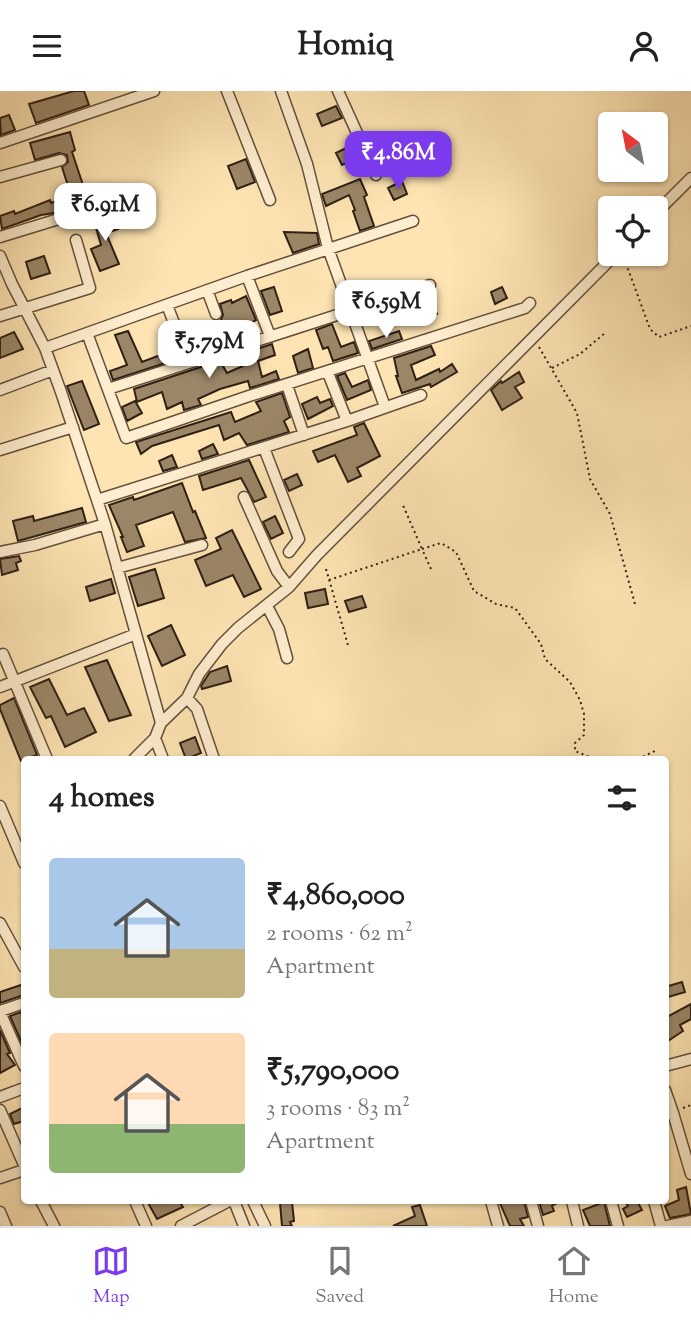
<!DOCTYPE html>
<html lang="en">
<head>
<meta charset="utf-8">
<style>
	:root { --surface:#fff; --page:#f2f2f2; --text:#222; --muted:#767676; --line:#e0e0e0; --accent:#7c3aed }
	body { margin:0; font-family:"Sorts Mill Goudy",serif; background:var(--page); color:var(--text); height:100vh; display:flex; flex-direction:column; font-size:26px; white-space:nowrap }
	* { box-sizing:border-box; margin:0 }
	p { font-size:23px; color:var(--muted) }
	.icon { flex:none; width:38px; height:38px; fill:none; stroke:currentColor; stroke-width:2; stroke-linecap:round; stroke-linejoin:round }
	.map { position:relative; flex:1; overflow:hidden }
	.drawer { position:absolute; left:21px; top:665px; width:648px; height:448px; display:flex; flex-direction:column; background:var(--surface); border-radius:7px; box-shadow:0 2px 5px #0004 }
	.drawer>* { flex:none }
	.needle { width:46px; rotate:328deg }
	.controls { position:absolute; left:598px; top:21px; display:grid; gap:14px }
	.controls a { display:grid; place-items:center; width:70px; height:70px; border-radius:7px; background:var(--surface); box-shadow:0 2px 5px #0004; font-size:35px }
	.price { position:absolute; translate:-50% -60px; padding:0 16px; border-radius:14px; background:#fff; color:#222; font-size:23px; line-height:46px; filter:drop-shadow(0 2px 4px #0008) }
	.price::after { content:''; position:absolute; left:50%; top:42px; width:21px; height:16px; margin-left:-10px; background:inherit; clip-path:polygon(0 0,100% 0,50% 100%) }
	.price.current { background:var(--accent); color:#fff }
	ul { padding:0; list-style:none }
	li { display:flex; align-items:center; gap:21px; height:175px; padding:0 28px }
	li span { display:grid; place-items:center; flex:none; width:196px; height:140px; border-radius:7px; color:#555 }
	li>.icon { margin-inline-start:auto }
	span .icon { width:84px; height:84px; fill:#fffc; stroke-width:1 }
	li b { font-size:30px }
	h2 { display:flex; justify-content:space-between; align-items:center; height:84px; padding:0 28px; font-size:30px }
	header { display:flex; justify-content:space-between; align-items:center; height:91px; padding:0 28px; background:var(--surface); font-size:32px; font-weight:700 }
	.tab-bar { display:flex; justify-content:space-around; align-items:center; height:98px; border-top:2px solid var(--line); background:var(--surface); font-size:19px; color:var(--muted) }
	.tab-bar a { display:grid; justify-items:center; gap:4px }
	.tab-bar .current { color:var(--accent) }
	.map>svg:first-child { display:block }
	.building { fill:#9b8667; stroke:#2f2015; stroke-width:2 }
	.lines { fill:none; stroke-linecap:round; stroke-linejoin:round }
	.minor-casing { stroke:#63513c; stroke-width:13 }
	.path { stroke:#2f2015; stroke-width:2; stroke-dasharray:2 3.5; stroke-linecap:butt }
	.minor { stroke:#feedce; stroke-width:10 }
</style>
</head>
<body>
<header><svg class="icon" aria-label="menu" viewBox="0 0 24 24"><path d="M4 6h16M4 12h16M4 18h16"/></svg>Homiq<svg class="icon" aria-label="person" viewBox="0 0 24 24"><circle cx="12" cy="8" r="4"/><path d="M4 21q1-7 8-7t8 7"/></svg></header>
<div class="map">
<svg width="691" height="1135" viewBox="0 0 691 1135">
	<rect width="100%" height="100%" fill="#fee4b3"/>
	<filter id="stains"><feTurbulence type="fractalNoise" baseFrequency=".00286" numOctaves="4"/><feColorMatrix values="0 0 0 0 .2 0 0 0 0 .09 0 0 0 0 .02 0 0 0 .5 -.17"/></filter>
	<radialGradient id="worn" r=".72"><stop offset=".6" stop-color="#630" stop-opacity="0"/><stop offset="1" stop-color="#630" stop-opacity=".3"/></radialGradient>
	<path class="building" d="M74 0H84L89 14 36 32 29 13Z
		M336 15 342 27 322 35 317 23Z
		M9 24 15 39 1 44 0 27Z
		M70 41 75 59 72 61 83 94 69 98 62 76 68 71 67 64 59 62 35 69 30 52Z
		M354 53 360 66 342 74 336 62Z
		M246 68 255 91 237 98 228 75Z
		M360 88 367 104 364 106 374 135 360 140 353 120 355 119 349 104 326 115 322 103Z
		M402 90 407 103 394 109 388 97Z
		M64 107 68 120 41 124 2 138 0 125 14 120 15 123 50 109 51 112Z
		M112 120 118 138 106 142 119 173 100 180 91 158 101 154 94 130 105 127 103 123Z
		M284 141 317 142 319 153 293 162Z
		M44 165 50 182 31 188 26 171Z
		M274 196 282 220 270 224 261 200Z
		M502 196 507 207 495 213 491 201Z
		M246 205 256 229 247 234 245 230 225 238 221 228 223 224 220 213 231 209 232 212Z
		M432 210 437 223 409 233 404 220Z
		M389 215 392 222 365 233 362 225Z
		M332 233 341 256 354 251 358 262 333 270 328 256 323 258 316 239Z
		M128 240 142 271 208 246 212 257 113 289 110 280 127 274 115 244Z
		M399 240 402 248 372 258 369 250Z
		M14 241 23 258 0 267V247Z
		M272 253 275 264 258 270 262 286 276 280 279 288 250 297 248 290 220 298 198 308 201 314 184 319 182 311 167 318 162 301 137 311 134 298 210 273 211 276 220 270 227 282 243 275 239 264Z
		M431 255 435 264 411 274 416 289 439 278 440 281 452 273 457 281 431 296 430 293 402 302 396 285H398L394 267Z
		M308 258 313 277 298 282 293 265Z
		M519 281 524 291 515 296 522 307 502 319 491 299 501 290 502 292Z
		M345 282 352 296 368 289 371 299 347 309 337 285Z
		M82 290 99 333 84 339 67 295Z
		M282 302 290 326 284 330 289 341 247 354 239 342 224 349 219 334 152 355 141 363 136 351 231 321 235 331 261 320 256 311Z
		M317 306 320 312 330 308 333 315 308 328 302 313Z
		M135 310 142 322 127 330 122 316Z
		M364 332 380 365 357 377 361 385 348 391 335 364 318 371 313 360 357 344 354 336Z
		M213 353 218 363 202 368 199 360Z
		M172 364 177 376 163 380 159 370Z
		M249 369 266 406 254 411 241 387 203 399 199 385Z
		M297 383 302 394 289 400 284 389Z
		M182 392 193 421 195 420 206 447 185 451 173 421 136 434 144 455 127 461 121 446H123L109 414 133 406 134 409Z
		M82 417 86 431 18 450 13 430 33 425 34 430Z
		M275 425 283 442 271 448 263 431Z
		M232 439 261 498 244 506 233 484 206 495 195 469 221 458 216 447Z
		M19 465 21 470 16 472 18 479 2 484 0 468Z
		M155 478 164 507 138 515 129 486Z
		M111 488 115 502 90 510 86 496Z
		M325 498 328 513 308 517 305 502Z
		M362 505 366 516 349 521 345 510Z
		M171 534 185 564 162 575 148 545Z
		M107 569 131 624 109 630 85 576Z
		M227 575 231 590 202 598 201 595 210 581Z
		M49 588 67 624 84 617 96 641 65 656 51 625 46 627 30 596Z
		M14 607 37 664 21 670 0 618V614Z
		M195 646 201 662 186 668 180 652Z
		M682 891 685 901 665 907V896Z
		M24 893V904L0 912V901Z
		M691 913V928L680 934 683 940 665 952V927Z
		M21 921 24 929V957L10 925Z
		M0 939 10 962 7 963 15 974 0 982Z
		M24 1016V1030L14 1033 10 1023Z
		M686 1096 691 1123 670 1127 665 1115 679 1109 677 1099Z
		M147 1110H179L183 1116 157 1128Z
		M499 1110H524L528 1126 520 1128 524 1135H510Z
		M539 1110H561L552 1115 554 1120 543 1124Z
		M625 1110H637L642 1119 627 1126 623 1118 628 1115Z
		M292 1111 294 1130 290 1131 292 1135H282L280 1112Z
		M604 1111 610 1135H590L583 1119Z
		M420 1114 427 1135H393L415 1125 412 1116Z"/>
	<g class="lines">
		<defs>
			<path id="minor" d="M227 0 270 109
				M281 0 307 73 328 157 385 316
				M338 0 376 84
				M0 52 154 0
				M0 86 61 69
				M656 122 691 87
				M0 146 62 127
				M0 165 12 193 45 257 61 301 105 433 136 543
				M247 185 270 245
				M207 199 216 223
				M167 214 181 250
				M0 225 90 197 76 149
				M87 242 126 347 249 305 525 217 530 212
				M45 257 247 185 413 130
				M328 282 347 330
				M287 294 304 344
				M108 298 430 194
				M0 299 53 279
				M264 357 299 448 289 461
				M0 359 73 336
				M244 406 277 480 289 496
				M97 409 347 330 421 304
				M0 461 35 454 105 433
				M117 477 202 454
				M267 515 279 538 287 567
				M3 563 47 668
				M0 596 136 543 161 632 155 647 134 668
				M187 607 199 583 222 553 238 537 289 496 317 464 616 163
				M161 632 187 607 197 618 214 668
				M155 647 163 668
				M0 715 24 772
				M0 832 24 876
				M0 920 24 912
				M0 921 24 975
				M665 975 691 968
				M665 999 673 1022
				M0 1006 24 997
				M0 1019 24 1074
				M665 1023 673 1022 691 1083
				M0 1087 24 1079
				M41 1110 54 1135
				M135 1110 146 1135
				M234 1110 244 1135
				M253 1110 265 1135
				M491 1110 498 1135
				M531 1110 538 1135
				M572 1110 578 1135
				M611 1110 618 1135
				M654 1110 661 1135
				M0 1121 6 1135
				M181 1135 229 1110
				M667 1135 691 1130"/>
		</defs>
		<use href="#minor" class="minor-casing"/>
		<path class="path" d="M624 167 650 238 659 246 691 235
			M539 256 577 322 590 388 610 423 635 513
			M552 277 580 263 605 242
			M326 478 348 554
			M431 478 422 458 441 452 456 461 474 500 496 513 515 517 541 553 545 568 570 591 580 609 584 623V644L575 652V660L594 668
			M329 489 422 458 402 412
			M638 668 657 659
			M683 1017 691 1014"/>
		<use href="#minor" class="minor"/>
	</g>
	<rect width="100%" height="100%" filter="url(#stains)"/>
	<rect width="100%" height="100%" fill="url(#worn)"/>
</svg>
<div class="controls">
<a><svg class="needle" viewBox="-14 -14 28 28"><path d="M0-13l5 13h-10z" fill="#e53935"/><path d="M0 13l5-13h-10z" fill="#767676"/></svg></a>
<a><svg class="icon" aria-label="locate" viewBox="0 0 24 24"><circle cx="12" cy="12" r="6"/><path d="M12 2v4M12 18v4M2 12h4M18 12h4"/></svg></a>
</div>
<b class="price current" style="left:398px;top:100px">₹4.86M</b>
<b class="price" style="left:105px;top:152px">₹6.91M</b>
<b class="price" style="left:386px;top:249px">₹6.59M</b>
<b class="price" style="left:209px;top:289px">₹5.79M</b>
<section class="drawer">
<h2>4 homes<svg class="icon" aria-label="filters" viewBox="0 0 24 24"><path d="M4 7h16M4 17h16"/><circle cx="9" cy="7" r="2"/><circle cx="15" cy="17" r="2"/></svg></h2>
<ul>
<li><span style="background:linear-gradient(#a9c7e8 65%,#c2b280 0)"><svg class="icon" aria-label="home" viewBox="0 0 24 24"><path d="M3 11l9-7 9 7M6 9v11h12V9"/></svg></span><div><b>₹4,860,000</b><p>2 rooms · 62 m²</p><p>Apartment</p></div></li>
<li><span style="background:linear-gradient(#ffd9b3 65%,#8fb573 0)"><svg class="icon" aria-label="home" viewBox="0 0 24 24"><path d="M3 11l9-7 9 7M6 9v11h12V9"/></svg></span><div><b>₹5,790,000</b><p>3 rooms · 83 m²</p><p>Apartment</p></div></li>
</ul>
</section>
</div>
<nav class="tab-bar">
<a class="current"><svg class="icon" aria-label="map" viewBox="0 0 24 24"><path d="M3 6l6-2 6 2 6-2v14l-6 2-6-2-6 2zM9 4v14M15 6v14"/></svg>Map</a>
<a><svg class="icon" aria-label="saved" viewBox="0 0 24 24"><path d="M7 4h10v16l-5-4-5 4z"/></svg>Saved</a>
<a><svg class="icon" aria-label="home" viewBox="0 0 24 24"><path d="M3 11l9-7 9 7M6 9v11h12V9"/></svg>Home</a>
</nav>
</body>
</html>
